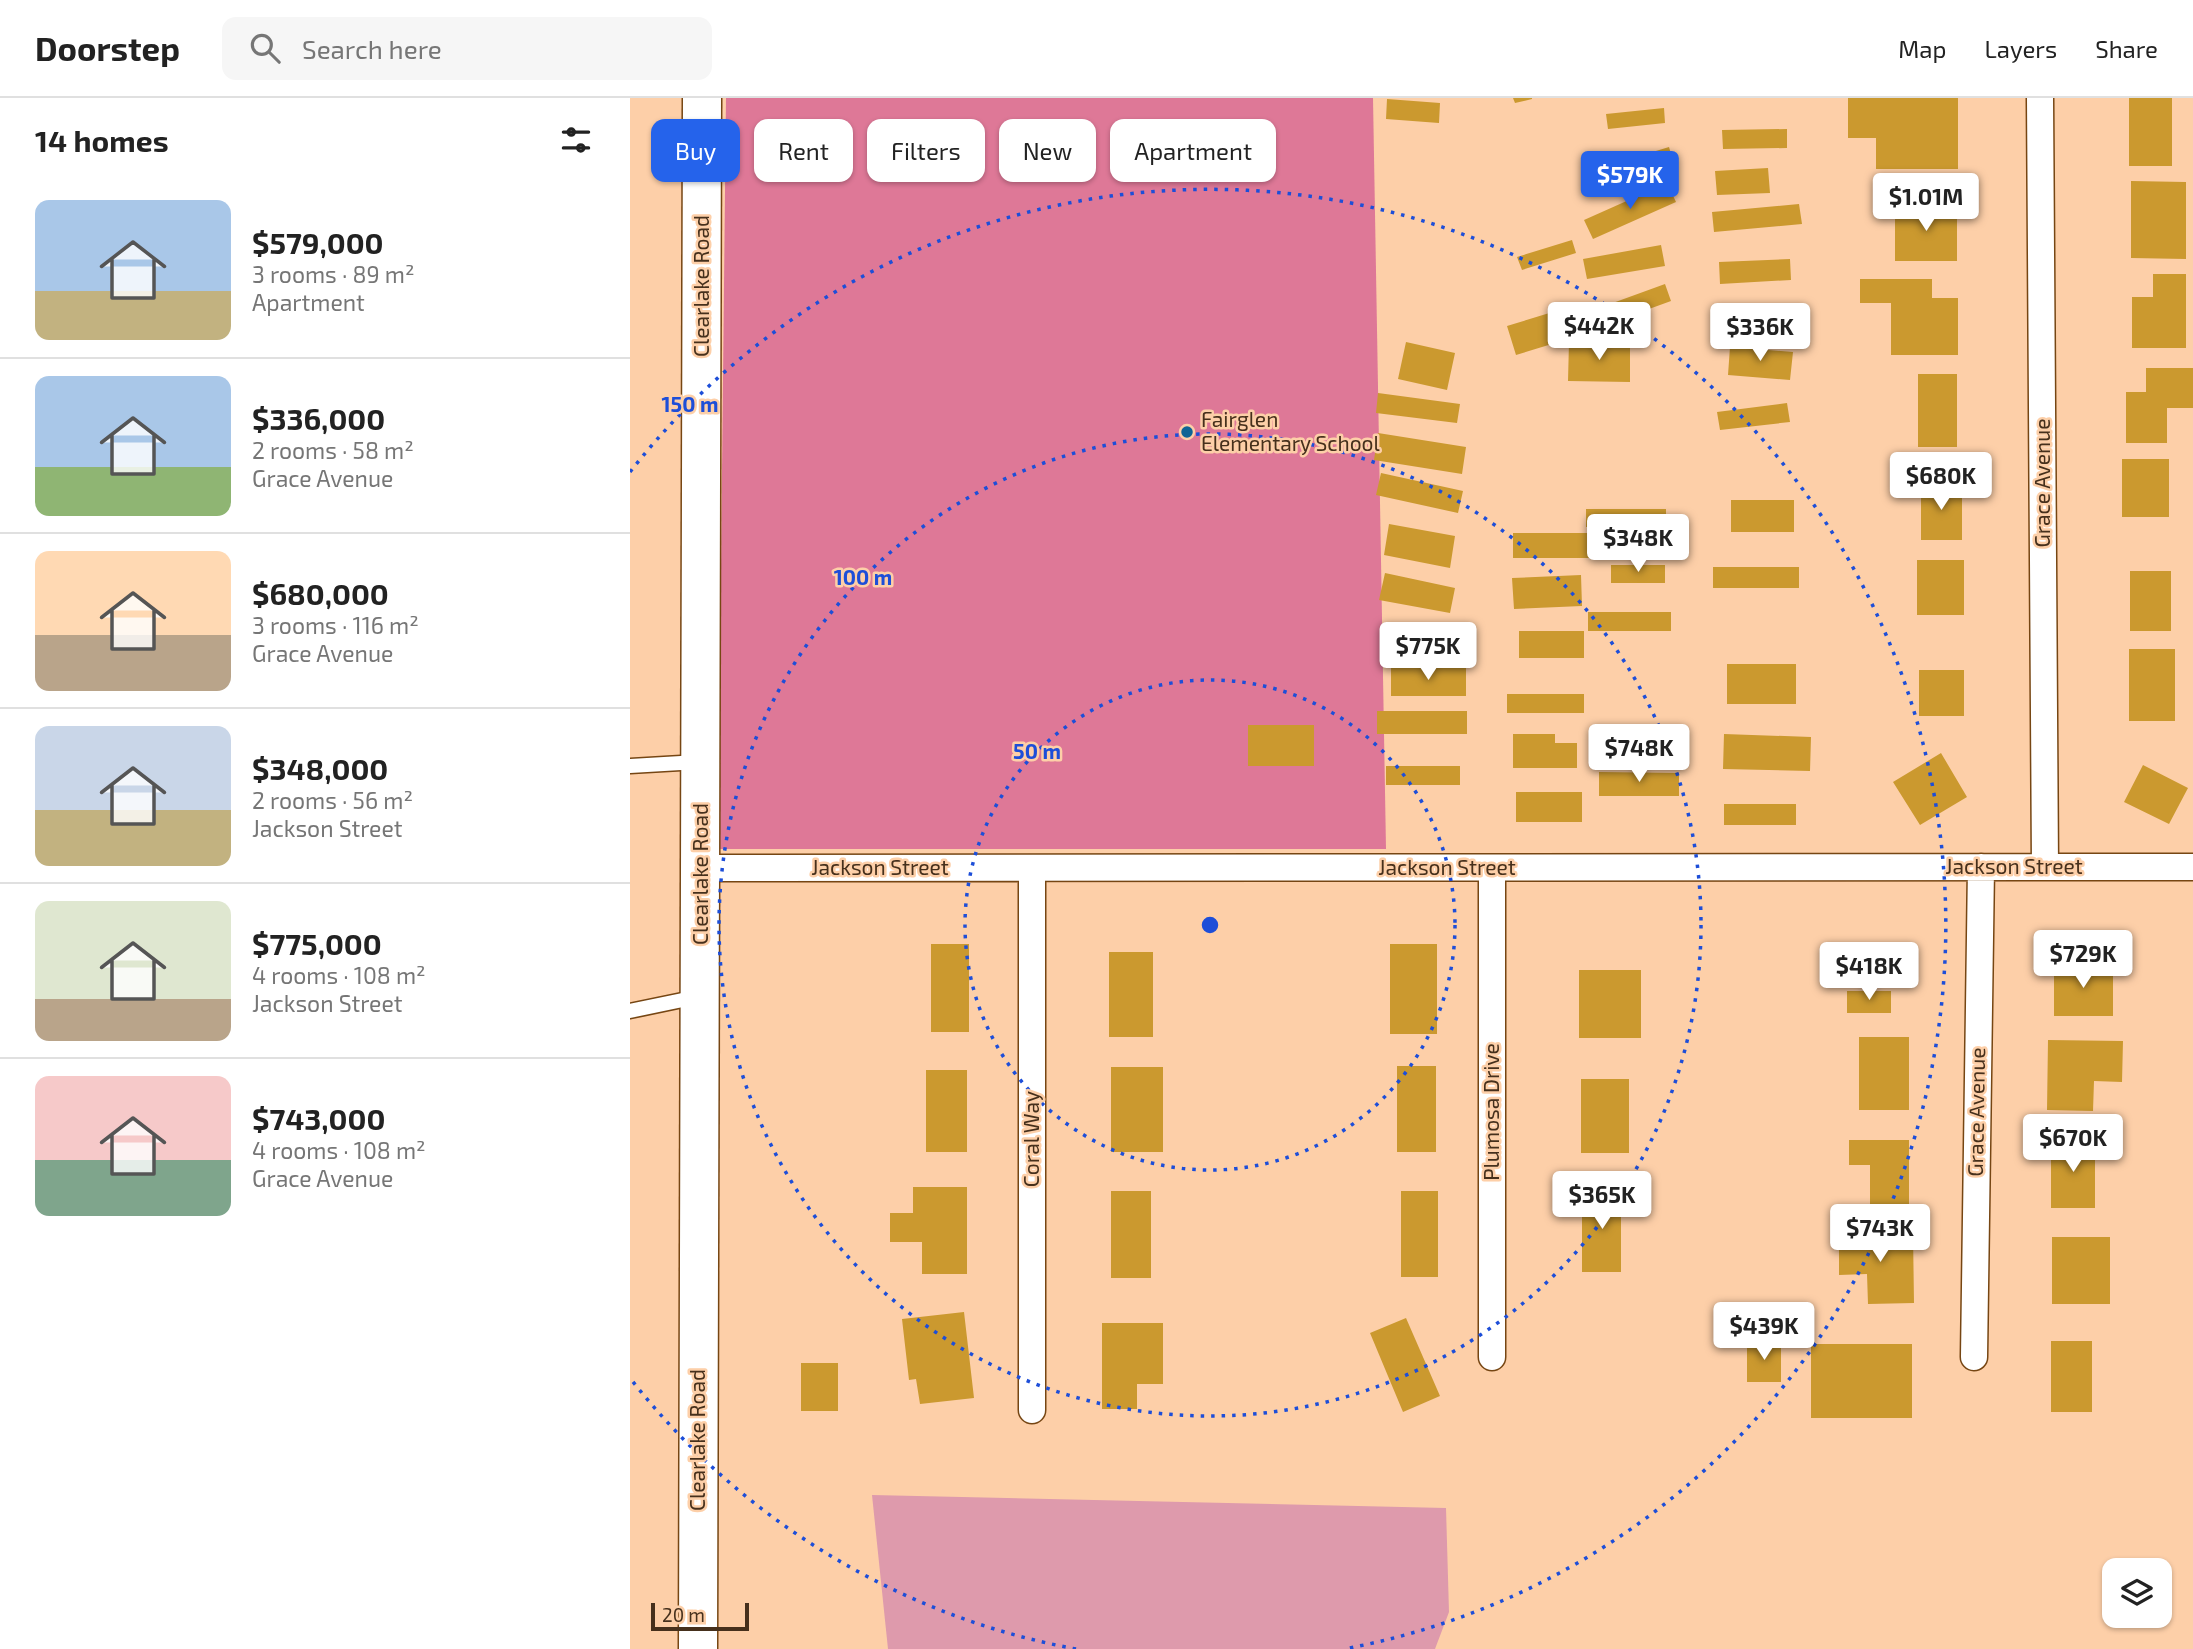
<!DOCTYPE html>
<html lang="en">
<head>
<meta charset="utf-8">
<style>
	:root { --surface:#fff; --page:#f6f6f6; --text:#222; --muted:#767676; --line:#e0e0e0; --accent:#2563eb }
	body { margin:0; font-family:"Exo 2",sans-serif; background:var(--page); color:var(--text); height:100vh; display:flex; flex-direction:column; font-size:26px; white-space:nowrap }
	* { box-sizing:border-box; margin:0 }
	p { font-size:23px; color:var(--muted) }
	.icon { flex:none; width:38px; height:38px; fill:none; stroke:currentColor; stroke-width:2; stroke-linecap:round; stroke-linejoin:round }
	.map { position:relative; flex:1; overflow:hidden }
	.panel { display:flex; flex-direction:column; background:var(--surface); width:630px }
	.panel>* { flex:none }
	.guide { position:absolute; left:21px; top:21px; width:665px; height:63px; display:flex; gap:14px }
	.controls { position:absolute; left:1472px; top:1460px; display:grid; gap:14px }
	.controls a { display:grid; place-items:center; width:70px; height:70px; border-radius:14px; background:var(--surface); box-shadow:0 2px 5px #0004; font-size:35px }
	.scale { position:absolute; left:21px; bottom:18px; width:98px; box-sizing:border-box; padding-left:7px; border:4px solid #46301c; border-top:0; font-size:19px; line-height:24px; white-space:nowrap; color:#46301c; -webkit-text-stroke:5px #fdcfa8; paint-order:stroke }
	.price { position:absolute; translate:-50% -60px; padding:0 16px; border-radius:7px; background:#fff; color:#222; font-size:23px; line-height:46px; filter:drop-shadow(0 2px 4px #0008) }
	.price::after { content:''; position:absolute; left:50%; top:42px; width:21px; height:16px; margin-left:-10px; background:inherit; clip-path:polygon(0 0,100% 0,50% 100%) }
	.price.active { background:var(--accent); color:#fff }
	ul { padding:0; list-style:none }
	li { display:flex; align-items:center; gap:21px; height:175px; padding:0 35px }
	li+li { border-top:2px solid var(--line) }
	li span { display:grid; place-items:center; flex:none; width:196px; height:140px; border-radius:14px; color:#555 }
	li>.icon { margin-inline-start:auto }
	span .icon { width:84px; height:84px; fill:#fffc; stroke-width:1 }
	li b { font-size:30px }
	h2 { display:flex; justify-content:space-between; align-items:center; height:84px; padding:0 35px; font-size:30px }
	.tag { padding:0 24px; border-radius:14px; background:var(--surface); box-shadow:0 2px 5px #0004; font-size:24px; line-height:63px }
	.tag.active { background:var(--accent); color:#fff }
	header { display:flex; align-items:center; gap:42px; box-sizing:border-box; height:98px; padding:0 35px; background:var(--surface); border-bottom:2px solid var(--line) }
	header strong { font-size:33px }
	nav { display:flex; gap:38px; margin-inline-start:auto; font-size:24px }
	.search { width:490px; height:63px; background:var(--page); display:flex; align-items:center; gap:18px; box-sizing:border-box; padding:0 24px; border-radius:14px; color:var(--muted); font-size:26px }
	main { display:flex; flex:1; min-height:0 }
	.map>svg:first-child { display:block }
	.green { fill:#de9aac }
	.forest { fill:#de7897 }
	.building { fill:#cb992f }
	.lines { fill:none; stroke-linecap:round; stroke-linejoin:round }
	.lane-casing { stroke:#764613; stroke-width:17 }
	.street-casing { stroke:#764613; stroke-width:29 }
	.secondary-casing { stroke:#764613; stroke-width:41 }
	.lane { stroke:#fff; stroke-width:14 }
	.street { stroke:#fff; stroke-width:26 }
	.secondary { stroke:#fff; stroke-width:38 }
	.ring { fill:none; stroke:#1d4ed8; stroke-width:3.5; stroke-dasharray:3.5 7 }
	.poi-dot { fill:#0f6495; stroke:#fdcfa8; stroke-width:2.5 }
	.labels { text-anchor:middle; stroke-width:5; stroke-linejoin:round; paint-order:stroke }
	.street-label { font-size:21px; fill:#46301c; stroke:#fdcfa8 }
	.poi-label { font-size:21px; fill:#46301c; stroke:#fdcfa8; text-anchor:start }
	.centre { fill:#1d4ed8; stroke:#fdcfa8; stroke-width:3.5 }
	.ring-label { font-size:21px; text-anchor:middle; font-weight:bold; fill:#1d4ed8; stroke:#fdcfa8; stroke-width:5; stroke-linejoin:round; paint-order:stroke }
</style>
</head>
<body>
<header>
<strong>Doorstep</strong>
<div class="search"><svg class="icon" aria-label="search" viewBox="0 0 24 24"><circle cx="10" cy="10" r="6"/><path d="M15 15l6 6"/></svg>Search here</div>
<nav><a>Map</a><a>Layers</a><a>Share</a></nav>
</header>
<main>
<section class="panel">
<h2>14 homes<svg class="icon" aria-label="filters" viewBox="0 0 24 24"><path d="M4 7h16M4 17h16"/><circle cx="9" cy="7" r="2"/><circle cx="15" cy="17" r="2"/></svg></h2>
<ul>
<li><span style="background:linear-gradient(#a9c7e8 65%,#c2b280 0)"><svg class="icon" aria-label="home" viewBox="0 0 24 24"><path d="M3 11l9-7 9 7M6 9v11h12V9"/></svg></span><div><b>$579,000</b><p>3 rooms · 89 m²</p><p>Apartment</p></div></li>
<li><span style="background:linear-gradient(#a9c7e8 65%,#8fb573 0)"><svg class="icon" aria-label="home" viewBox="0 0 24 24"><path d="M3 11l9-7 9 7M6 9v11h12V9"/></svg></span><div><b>$336,000</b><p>2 rooms · 58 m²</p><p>Grace Avenue</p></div></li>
<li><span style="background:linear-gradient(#ffd9b3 60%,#b9a48a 0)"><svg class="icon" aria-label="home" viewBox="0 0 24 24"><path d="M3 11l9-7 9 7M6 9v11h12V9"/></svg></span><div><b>$680,000</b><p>3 rooms · 116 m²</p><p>Grace Avenue</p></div></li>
<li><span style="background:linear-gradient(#c9d6e8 60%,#c2b280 0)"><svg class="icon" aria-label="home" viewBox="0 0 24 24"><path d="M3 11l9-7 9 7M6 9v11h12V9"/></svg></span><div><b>$348,000</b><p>2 rooms · 56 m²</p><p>Jackson Street</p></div></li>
<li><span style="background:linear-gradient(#dfe7d0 70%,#b9a48a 0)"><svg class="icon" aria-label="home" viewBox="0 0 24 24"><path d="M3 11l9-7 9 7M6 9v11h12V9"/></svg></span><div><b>$775,000</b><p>4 rooms · 108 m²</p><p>Jackson Street</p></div></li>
<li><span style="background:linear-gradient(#f6c9c9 60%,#7fa58c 0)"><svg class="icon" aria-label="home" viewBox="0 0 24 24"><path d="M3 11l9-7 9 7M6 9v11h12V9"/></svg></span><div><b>$743,000</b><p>4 rooms · 108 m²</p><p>Grace Avenue</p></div></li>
</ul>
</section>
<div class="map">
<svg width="1563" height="1551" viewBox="0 0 1563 1551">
	<rect width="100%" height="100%" fill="#fdcfa8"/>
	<path class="green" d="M242 1397 816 1410 819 1514 805 1551H258Z"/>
	<path class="forest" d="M96 0H743L756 751H88Z"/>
	<path class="building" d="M883 0H902V1L885 5Z
		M1218 0H1328V71H1246V40H1218Z
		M1499 0H1542V68H1499Z
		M757 1 810 5 809 25 756 21Z
		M1034 10 1035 25 978 31 976 16Z
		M1157 31V50L1093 51 1092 32Z
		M1039 49 1045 69 960 94 954 75Z
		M1138 70 1140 95 1087 97 1085 73Z
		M1501 83 1556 84V161L1501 160Z
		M1037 85 1046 104 963 141 954 122Z
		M1169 106 1172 126 1084 134 1082 114Z
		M1265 107H1327V163H1265Z
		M942 142 946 155 892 172 887 159Z
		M1031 147 1035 168 957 181 953 161Z
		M1160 161 1161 182 1090 186 1089 164Z
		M1523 176H1556V250H1502V199H1523Z
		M1230 181H1302V200H1328V257H1261V205H1230Z
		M1035 186 1041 203 964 231 958 214Z
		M939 209 948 238 886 257 877 228Z
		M776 244 825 255 817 292 768 281Z
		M939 244H1000V284L938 283Z
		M1100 249 1163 254 1160 282 1098 277Z
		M1516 270H1563V310H1537V345H1496V294H1516Z
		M1288 276H1327V349H1288Z
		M748 295 830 306 827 325 746 315Z
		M1157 305 1160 324 1090 332 1087 314Z
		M748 335 836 349 832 376 744 362Z
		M1492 361H1539V419H1492Z
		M751 375 833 393 828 415 746 397Z
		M1291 385H1332V442H1291Z
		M1101 402H1164V434H1101Z
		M956 411H1036V429H956Z
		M759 426 825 438 820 470 754 457Z
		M883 435H967V460H883Z
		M1287 462H1334V517H1287Z
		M981 467H1035V485H981Z
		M1083 469H1169V490H1083Z
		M1500 473H1541V533H1500Z
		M755 475 825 490 820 515 749 502Z
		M951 477 952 508 884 511 882 480Z
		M958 514H1041V533H958Z
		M753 532 836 533V554H753Z
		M889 533H954V560H889Z
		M1499 551H1545V623H1499Z
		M1097 566H1166V606H1097Z
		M761 570H836V598H761Z
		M1289 572H1334V618H1289Z
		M877 596H954V615H877Z
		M747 613H837V636H747Z
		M618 627H684V668H618Z
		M883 636H925V645H947V670H883Z
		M1094 636 1181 639 1180 673 1093 671Z
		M1311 655 1337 699 1290 727 1263 684Z
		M1513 667 1558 690 1539 726 1494 704Z
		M756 668H830V687H756Z
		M969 674 1049 675V698H969Z
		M886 694H952V724H886Z
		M1094 706H1166V727H1094Z
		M1221 845 1256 852 1249 881 1215 873Z
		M301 846H339V934H301Z
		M760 846H807V936H760Z
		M479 854H523V939H479Z
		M1424 865H1483V918H1424Z
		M949 872H1011V940H949Z
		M1217 893H1261V915H1217Z
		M1229 939H1279V1012H1229Z
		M1418 942 1493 943 1492 984 1464 983 1463 1013 1417 1012Z
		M767 968H806V1054H767Z
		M481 969H533V1054H481Z
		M296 972H337V1054H296Z
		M951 981H999V1055H951Z
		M1219 1042H1279V1112H1240V1067H1219Z
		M1421 1042H1465V1110H1421Z
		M283 1089H337V1176H292V1144H260V1115H283Z
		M952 1092H991V1174H952Z
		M481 1093H521V1180H481Z
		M771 1093H808V1179H771Z
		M1209 1135H1283L1284 1205 1238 1206 1237 1176 1209 1177Z
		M1422 1139H1480V1206H1422Z
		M334 1214 344 1300 290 1306 286 1281 279 1282 272 1221Z
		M776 1220 810 1298 773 1314 740 1235Z
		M472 1225H533V1286H507V1311H472Z
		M1117 1243H1151V1284H1117Z
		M1421 1243H1462V1314H1421Z
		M1181 1246H1282V1320H1181Z
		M171 1265H208V1313H171Z"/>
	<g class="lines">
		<defs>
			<path id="lane" d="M0 668 68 664
				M0 913 67 899"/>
			<path id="street" d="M1410 0 1415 769
				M71 770 1563 769
				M402 770V1312
				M862 770V1259
				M1344 1259 1351 769"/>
			<path id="secondary" d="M68 1551 72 0"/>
		</defs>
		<use href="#lane" class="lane-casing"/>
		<use href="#street" class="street-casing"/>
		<use href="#secondary" class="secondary-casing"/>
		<use href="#lane" class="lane"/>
		<use href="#street" class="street"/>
		<use href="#secondary" class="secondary"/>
	</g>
	<g class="ring">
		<circle cx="580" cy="827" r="245"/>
		<circle cx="580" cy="827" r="491"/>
		<path d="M446 1551A736 736 0 0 1 0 1280M0 374A736 736 0 1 1 714 1551"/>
	</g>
	<circle class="poi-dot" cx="557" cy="334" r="7"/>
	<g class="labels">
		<g class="street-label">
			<text transform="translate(72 188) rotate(-90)" y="7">Clearlake Road</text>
			<text transform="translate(1413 385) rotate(-90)" y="7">Grace Avenue</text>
			<text x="1384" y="776">Jackson Street</text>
			<text x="250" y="777">Jackson Street</text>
			<text x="817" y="777">Jackson Street</text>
			<text transform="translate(71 776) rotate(-90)" y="7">Clearlake Road</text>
			<text transform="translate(862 1014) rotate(-90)" y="7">Plumosa Drive</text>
			<text transform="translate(1347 1014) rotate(-89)" y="7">Grace Avenue</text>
			<text transform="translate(402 1041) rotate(-90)" y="7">Coral Way</text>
			<text transform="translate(68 1342) rotate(-90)" y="7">Clearlake Road</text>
		</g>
		<g class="poi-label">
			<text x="571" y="329">Fairglen<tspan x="571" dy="24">Elementary School</tspan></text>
		</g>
	</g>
	<circle cx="580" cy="827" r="10" class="centre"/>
	<g class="ring-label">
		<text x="60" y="314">150 m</text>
		<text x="233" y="487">100 m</text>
		<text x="407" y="661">50 m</text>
	</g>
</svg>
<div class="controls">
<a><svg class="icon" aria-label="layers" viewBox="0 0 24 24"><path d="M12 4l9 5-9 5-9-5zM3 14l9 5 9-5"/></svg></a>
</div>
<div class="scale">20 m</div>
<b class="price active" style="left:1000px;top:113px">$579K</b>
<b class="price" style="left:1296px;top:135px">$1.01M</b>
<b class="price" style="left:969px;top:264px">$442K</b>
<b class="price" style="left:1130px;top:265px">$336K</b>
<b class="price" style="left:1311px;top:414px">$680K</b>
<b class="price" style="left:1008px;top:476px">$348K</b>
<b class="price" style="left:798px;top:584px">$775K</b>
<b class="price" style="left:1009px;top:686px">$748K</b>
<b class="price" style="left:1453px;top:892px">$729K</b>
<b class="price" style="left:1239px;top:904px">$418K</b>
<b class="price" style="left:1443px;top:1076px">$670K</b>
<b class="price" style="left:972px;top:1133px">$365K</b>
<b class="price" style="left:1250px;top:1166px">$743K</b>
<b class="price" style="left:1134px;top:1264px">$439K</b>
<div class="guide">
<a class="tag active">Buy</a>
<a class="tag">Rent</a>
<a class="tag">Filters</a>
<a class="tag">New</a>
<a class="tag">Apartment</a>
</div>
</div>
</main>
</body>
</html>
